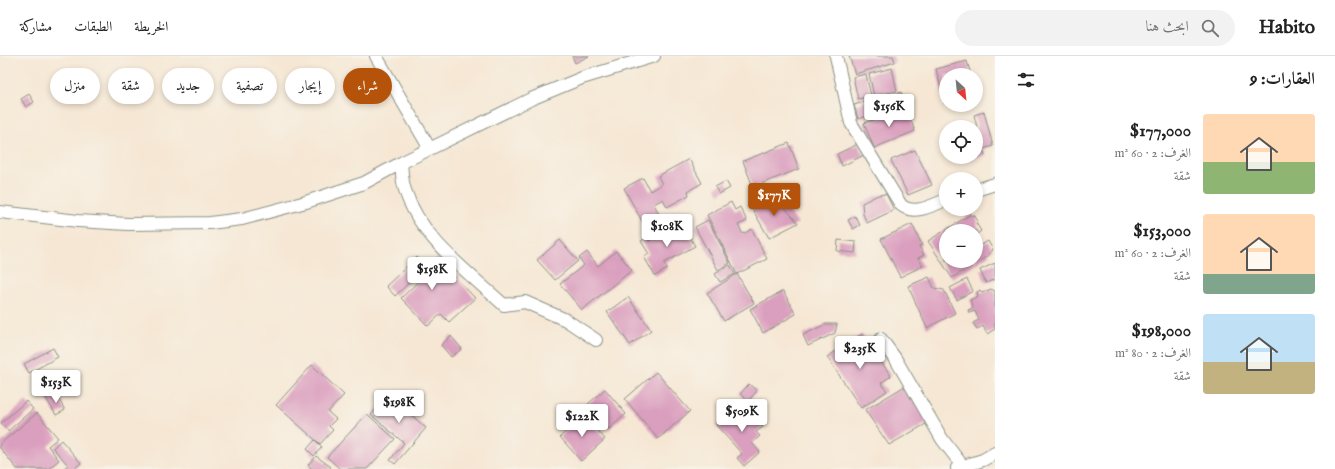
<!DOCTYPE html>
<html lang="ar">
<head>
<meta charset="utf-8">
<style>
	:root { --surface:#fff; --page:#f2f2f2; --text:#222; --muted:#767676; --line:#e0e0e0; --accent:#b45309 }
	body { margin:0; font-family:"IM FELL English",Amiri,serif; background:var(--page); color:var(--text); direction:rtl; height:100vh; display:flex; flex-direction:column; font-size:15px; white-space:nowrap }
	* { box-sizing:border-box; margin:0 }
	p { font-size:13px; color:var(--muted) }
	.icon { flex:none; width:22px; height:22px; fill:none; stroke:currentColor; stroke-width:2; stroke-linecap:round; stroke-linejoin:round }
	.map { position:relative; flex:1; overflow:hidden; direction:ltr }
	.details { display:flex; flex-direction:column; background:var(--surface); width:340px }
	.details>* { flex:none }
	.guide { position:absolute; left:12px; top:12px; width:380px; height:36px; direction:rtl; display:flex; gap:8px }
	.needle { width:26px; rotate:153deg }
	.buttons { position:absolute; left:939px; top:12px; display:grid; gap:8px }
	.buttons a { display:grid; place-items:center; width:44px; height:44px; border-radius:50%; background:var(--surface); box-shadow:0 2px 6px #0003; font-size:20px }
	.price { position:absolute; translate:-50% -34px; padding:0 9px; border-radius:4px; background:#fff; color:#222; font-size:13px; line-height:26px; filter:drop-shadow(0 1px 2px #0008) }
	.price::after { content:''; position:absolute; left:50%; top:24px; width:12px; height:9px; margin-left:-6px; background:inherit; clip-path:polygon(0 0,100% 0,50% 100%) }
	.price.current { background:var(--accent); color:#fff }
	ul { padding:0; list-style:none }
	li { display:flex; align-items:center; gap:12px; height:100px; padding:0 20px }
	li span { display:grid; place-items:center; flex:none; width:112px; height:80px; border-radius:4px; color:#555 }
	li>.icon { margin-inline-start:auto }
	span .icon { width:48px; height:48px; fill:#fffc; stroke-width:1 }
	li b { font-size:17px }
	h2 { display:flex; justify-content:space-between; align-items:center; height:48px; padding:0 20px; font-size:17px }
	.chip { padding:0 14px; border-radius:18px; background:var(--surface); box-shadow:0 2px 6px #0003; font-size:14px; line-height:36px }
	.chip.current { background:var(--accent); color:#fff }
	header { display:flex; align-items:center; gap:24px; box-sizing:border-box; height:56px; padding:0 20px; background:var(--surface); border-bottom:1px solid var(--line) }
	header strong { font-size:19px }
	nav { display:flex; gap:22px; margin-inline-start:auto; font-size:14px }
	.search { width:280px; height:36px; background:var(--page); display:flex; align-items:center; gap:10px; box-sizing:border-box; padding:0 14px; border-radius:22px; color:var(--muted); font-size:15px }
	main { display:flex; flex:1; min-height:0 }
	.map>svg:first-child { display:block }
	.building { fill:#da9ebe }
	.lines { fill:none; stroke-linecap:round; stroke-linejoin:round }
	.street-casing { stroke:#8a9284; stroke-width:14 }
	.street { stroke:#fff; stroke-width:12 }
</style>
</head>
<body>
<header>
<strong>Habito</strong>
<div class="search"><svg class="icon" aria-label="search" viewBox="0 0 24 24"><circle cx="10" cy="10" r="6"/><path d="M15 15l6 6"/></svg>ابحث هنا</div>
<nav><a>الخريطة</a><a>الطبقات</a><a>مشاركة</a></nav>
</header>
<main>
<section class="details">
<h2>العقارات: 9<svg class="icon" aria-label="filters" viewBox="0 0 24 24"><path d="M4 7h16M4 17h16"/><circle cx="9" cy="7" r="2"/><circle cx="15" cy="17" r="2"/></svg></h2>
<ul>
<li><span style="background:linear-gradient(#ffd9b3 60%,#8fb573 0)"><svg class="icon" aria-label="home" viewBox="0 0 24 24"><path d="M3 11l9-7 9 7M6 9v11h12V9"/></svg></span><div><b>$177,000</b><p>الغرف: 2 · 60 m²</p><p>شقة</p></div></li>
<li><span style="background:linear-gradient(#ffd9b3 75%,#7fa58c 0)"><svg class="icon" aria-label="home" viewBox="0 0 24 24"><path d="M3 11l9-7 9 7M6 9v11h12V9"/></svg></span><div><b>$153,000</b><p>الغرف: 2 · 60 m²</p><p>شقة</p></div></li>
<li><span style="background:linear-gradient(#bfe0f5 60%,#c2b280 0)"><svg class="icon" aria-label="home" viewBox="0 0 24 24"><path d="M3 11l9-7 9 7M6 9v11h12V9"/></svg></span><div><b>$198,000</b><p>الغرف: 2 · 80 m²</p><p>شقة</p></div></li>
</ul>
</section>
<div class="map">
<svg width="995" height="413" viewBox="0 0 995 413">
	<rect width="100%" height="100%" fill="#f7f3e8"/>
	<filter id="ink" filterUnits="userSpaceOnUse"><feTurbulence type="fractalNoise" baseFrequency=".025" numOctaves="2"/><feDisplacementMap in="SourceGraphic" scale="8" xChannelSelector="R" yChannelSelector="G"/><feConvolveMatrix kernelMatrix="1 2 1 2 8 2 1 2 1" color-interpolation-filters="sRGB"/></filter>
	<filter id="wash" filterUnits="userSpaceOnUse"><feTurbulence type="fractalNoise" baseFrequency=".012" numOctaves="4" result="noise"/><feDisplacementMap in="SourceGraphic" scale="16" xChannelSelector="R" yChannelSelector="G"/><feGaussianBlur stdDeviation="0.9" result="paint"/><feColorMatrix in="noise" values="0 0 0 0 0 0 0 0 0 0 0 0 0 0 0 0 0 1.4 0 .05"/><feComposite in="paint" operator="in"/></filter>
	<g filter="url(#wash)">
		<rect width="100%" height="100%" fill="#f6e7d4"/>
		<g id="blocks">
			<path class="building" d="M572 0H589L575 7Z
				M849 0H893L895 6 855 18Z
				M967 5 971 19H946L945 48 936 13Z
				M892 12 897 35 874 40 869 18Z
				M866 18 871 40 858 43 853 21Z
				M901 36 905 47 882 55 878 44Z
				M29 38 34 46 26 51 21 43Z
				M874 43 878 57 858 63 854 49Z
				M907 53 909 54 908 57 915 75 874 92 864 67Z
				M984 56 993 90 983 93 985 99 959 107 957 101H976V71L978 75 974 59Z
				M789 87 799 113 753 131 743 105Z
				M858 88 864 99 842 110 837 98Z
				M915 94 932 129 908 139 891 104Z
				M689 103 702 127 688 135 689 139 667 151 663 143 654 148 660 160 644 169 624 132 643 122 650 135 662 128 658 120Z
				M726 125 730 132 719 138 715 131Z
				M886 138 894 154 867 167 863 158 862 147 878 139Z
				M775 140 798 167 769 182 751 151Z
				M731 146 735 154 740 151 747 165 738 169 743 178 752 173 767 203 737 218 707 159Z
				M971 158 972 160 974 159 978 165 976 167 981 175 976 179V175H946V205H976V180L981 189 988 185 993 194 989 197V199L952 222 928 185Z
				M855 160 860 169 853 173 848 164Z
				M708 164 730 207 718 214 695 171Z
				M682 167 695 190 664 207 667 213 655 220 644 201 649 198 641 185 647 181 649 185Z
				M912 168 922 189 919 190 924 199 918 202 923 210 900 221 881 183Z
				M560 184 578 205 555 224 537 204Z
				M838 184 856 186 855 197 837 195Z
				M616 195 632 214 582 254 560 228 584 209 579 202 587 196 598 210Z
				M417 201 427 212 437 202 475 242 449 266 441 258 428 270 401 242 422 222 418 218 395 240 386 230Z
				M995 207V223L986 227 980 214Z
				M730 209 735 218 720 226 715 218Z
				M737 218 754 247 724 265 707 237Z
				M929 221 934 232 944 234 955 257 927 272 908 230Z
				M967 223 973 235 957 244 950 232Z
				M991 233 995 235V273L987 278 983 270 977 273 973 267 979 264 975 255 969 257 968 254 973 252 970 244 978 240 977 236 980 234 982 237Z
				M783 235 796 258 763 277 750 253Z
				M628 241 651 274 630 289 607 256Z
				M826 268H837L835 277 808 290 803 279Z
				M862 278 891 320 881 327 887 335 861 352 827 301Z
				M451 280 462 293 451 301 441 289Z
				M53 292 58 301 29 317 24 308Z
				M312 309 344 339 328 356 336 363 329 370 333 374 320 388 276 349Z
				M656 316 690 355 658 383 625 343Z
				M749 328 757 335 748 345 740 338Z
				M905 330 931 365 889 389 865 354Z
				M605 333 626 358 609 373 588 348Z
				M55 337 65 354 56 359 46 342Z
				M389 339 426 372 395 408 390 404 404 387 371 359Z
				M26 345 33 353 8 375 1 367Z
				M737 351 744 358 748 354 763 371 756 376 760 380 752 387 760 396 744 410 737 402 742 398 716 369Z
				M37 357 58 382 48 390 59 404 48 413H17L0 392V388Z
				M367 358 395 383 367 413H340L327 401Z
				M584 360 605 383 581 405 560 381Z
				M61 384 81 407 74 413H63L68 409 53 392Z
				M315 384 322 391 314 400 307 393Z
				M316 400 331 411 329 413H312L308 409Z"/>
		</g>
	</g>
	<g filter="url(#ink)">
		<use href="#blocks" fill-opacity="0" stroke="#8a9284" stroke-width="1"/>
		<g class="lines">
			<defs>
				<path id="street" d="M376 0 430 93
					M836 0 851 67 901 149C914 160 932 149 946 144
					M401 107C402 116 402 126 405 134 420 182 468 216 504 249L525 246 566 264 596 284
					M976 134 995 128
					M0 156 78 165 128 168 210 167 242 163 306 146 364 127 401 107 531 43 582 22 654 0
					M881 283 895 302 942 383 965 413
					M957 412 983 404 995 397"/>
			</defs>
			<use href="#street" class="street-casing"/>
			<use href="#street" class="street"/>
		</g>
	</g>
</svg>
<div class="buttons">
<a><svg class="needle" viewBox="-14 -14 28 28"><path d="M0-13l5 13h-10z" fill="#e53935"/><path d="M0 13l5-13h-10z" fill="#767676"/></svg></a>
<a><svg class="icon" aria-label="locate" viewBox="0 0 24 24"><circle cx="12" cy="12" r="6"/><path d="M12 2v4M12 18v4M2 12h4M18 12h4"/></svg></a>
<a>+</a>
<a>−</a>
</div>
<b class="price" style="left:889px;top:72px">$156K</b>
<b class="price current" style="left:774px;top:161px">$177K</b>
<b class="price" style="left:667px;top:192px">$108K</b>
<b class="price" style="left:432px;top:235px">$158K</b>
<b class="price" style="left:860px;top:314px">$235K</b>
<b class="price" style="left:56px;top:348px">$153K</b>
<b class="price" style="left:399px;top:368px">$198K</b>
<b class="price" style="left:742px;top:377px">$509K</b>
<b class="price" style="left:582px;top:382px">$122K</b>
<div class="guide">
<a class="chip current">شراء</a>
<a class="chip">إيجار</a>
<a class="chip">تصفية</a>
<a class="chip">جديد</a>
<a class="chip">شقة</a>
<a class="chip">منزل</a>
</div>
</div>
</main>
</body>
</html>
